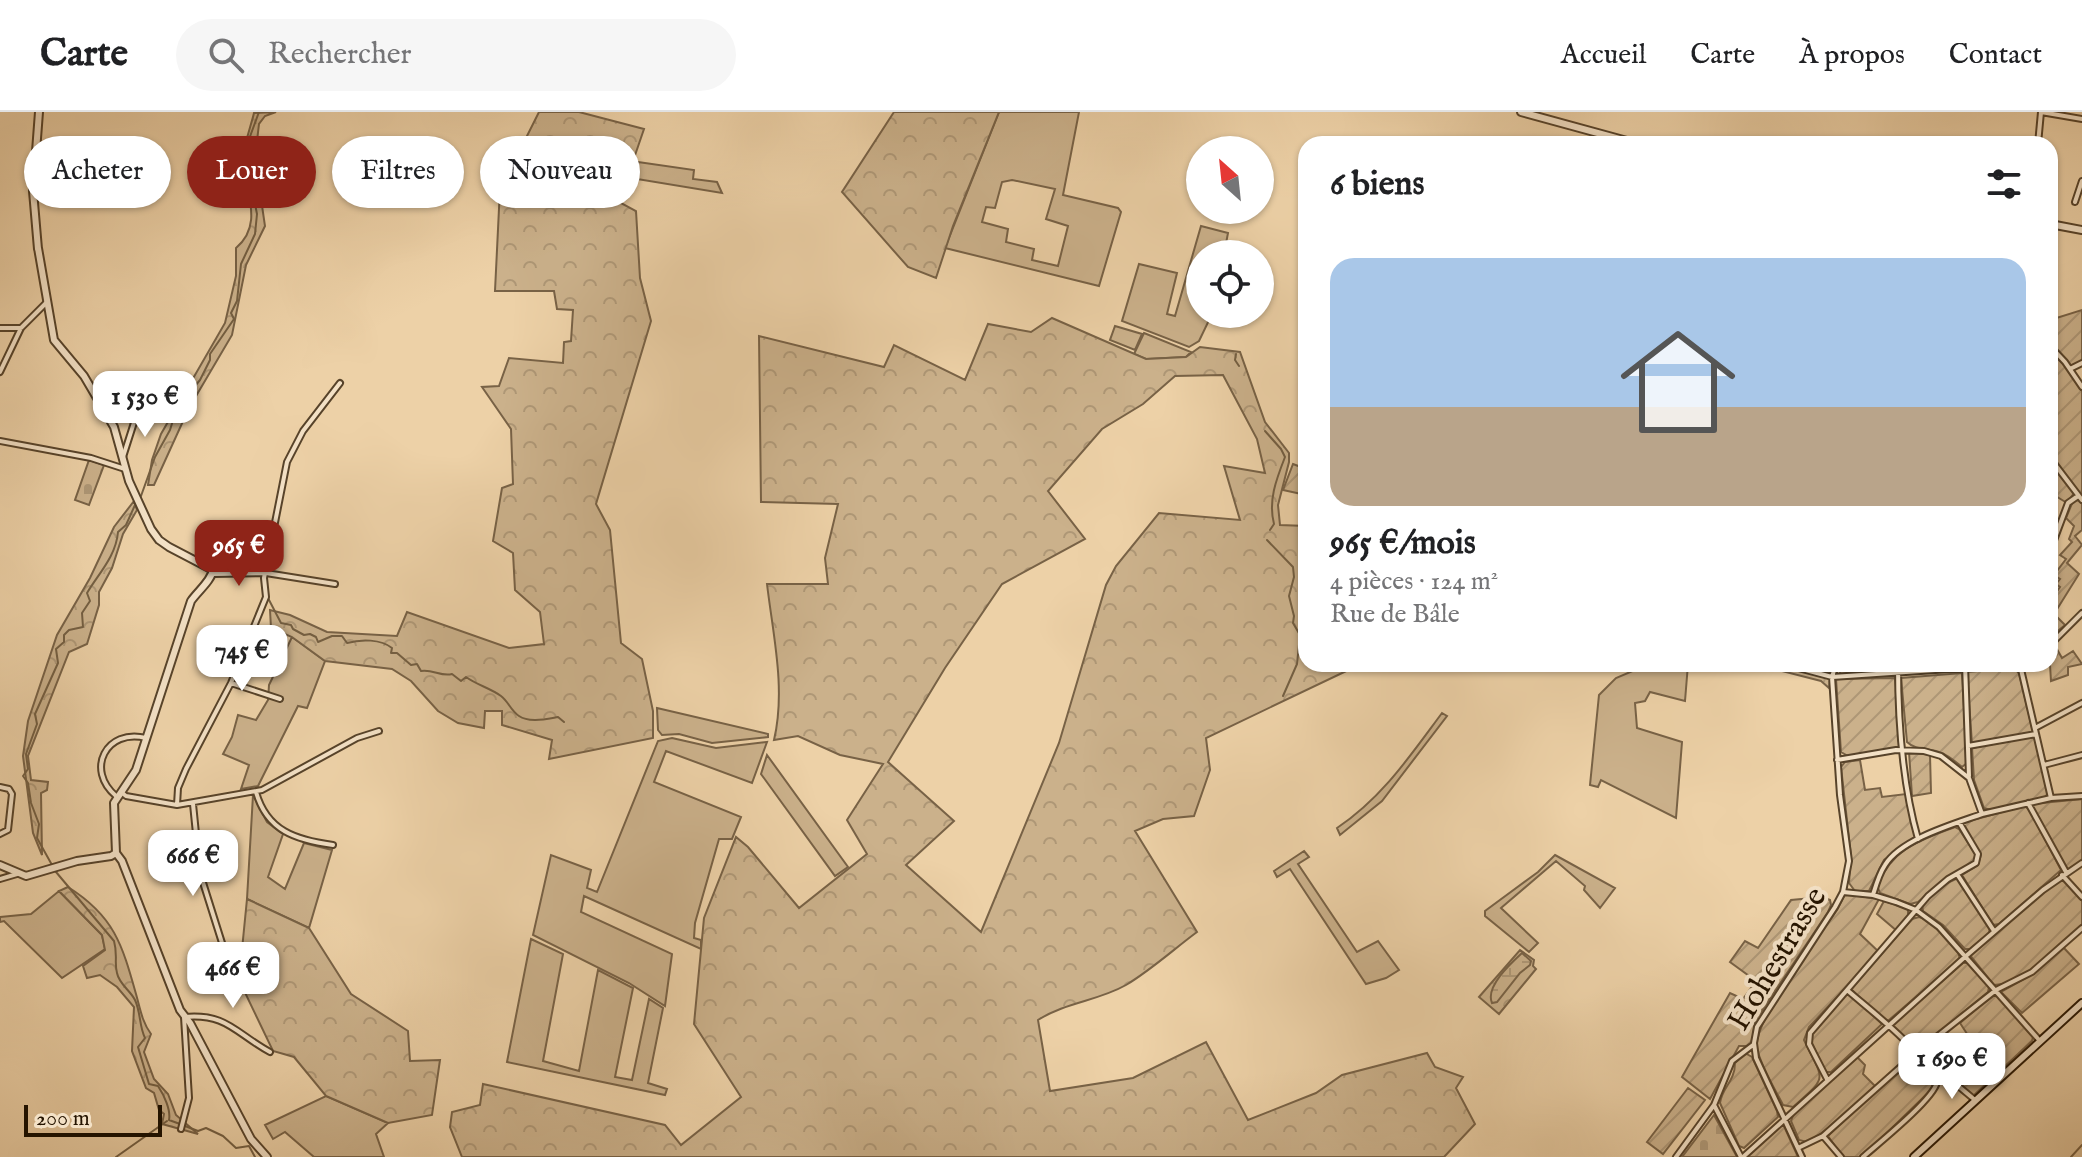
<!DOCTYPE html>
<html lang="fr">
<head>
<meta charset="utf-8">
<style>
	:root { --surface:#fff; --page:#f6f6f6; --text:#202124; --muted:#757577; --line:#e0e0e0; --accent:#8f2418 }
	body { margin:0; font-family:"IM FELL English",serif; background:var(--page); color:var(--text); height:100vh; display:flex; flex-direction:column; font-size:30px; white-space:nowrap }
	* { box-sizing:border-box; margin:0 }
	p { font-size:26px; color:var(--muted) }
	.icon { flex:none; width:44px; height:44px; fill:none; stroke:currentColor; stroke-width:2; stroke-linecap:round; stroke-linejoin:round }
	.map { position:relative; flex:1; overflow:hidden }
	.drawer { position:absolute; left:1298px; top:24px; width:760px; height:536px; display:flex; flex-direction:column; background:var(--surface); border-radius:24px; box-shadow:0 2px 6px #0004 }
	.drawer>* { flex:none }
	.guide { position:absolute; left:24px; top:24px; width:760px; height:72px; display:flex; gap:16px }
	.needle { width:52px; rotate:333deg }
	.buttons { position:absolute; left:1186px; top:24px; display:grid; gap:16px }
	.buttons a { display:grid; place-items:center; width:88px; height:88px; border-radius:50%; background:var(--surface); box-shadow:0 2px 6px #0004; font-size:40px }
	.scale { position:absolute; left:24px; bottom:20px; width:138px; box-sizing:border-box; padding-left:8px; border:4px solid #251400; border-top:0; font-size:22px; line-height:28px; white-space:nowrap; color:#251400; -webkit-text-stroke:6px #f3e1c6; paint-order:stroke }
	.price { position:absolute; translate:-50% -68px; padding:0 18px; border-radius:16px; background:#fff; color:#222; font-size:26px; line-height:52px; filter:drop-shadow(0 2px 4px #0008) }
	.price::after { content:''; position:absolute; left:50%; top:48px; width:24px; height:18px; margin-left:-12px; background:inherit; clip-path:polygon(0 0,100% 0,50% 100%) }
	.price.active { background:var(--accent); color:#fff }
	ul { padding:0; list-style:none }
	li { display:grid; align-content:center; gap:16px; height:424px; padding:0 32px }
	li span { display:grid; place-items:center; height:248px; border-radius:24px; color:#555 }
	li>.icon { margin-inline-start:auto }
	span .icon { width:144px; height:144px; fill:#fffc; stroke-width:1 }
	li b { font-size:34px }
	h2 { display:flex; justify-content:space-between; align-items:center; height:96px; padding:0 32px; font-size:34px }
	.chip { padding:0 28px; border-radius:36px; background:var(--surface); box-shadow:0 2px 6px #0004; font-size:28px; line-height:72px }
	.chip.active { background:var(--accent); color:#fff }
	header { display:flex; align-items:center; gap:48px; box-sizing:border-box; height:112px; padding:0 40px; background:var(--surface); border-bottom:2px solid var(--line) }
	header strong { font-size:38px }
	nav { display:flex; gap:44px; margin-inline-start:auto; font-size:28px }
	.search { width:560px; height:72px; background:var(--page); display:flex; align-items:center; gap:20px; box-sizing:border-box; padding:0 28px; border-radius:44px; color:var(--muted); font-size:30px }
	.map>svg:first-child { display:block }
	.grass { fill:#cbb18b; stroke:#786246; stroke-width:2; fill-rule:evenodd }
	.forest { fill:url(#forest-crowns); stroke:#786246; stroke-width:2; fill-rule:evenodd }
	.wetland { fill:url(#wetland-marsh); stroke:#786246; stroke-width:2 }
	.cemetery { fill:url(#cemetery-stones); stroke:#786246; stroke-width:2 }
	.garden { fill:url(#garden-furrows); stroke:#786246; stroke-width:2 }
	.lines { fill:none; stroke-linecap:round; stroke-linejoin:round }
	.stream { stroke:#745f42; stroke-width:2 }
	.minor-casing { stroke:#57432a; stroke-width:8 }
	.tertiary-casing { stroke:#57432a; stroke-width:10 }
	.secondary-casing { stroke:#251400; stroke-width:10 }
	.minor { stroke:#f3e1c6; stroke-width:4 }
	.tertiary { stroke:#f3e1c6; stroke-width:6 }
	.secondary { stroke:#f3e1c6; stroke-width:6 }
	.labels { text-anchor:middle; stroke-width:8; stroke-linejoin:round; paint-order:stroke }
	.street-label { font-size:32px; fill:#251400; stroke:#f3e1c6 }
</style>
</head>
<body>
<header>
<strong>Carte</strong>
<div class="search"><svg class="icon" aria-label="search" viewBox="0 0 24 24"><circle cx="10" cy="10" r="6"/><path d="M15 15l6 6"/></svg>Rechercher</div>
<nav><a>Accueil</a><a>Carte</a><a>À propos</a><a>Contact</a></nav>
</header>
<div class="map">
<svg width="2082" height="1045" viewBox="0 0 2082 1045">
	<defs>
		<pattern id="forest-crowns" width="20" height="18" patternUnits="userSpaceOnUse" patternTransform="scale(2)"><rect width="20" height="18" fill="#cbb18b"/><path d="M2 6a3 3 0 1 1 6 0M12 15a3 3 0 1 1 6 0" fill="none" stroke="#ae9776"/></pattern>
		<pattern id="wetland-marsh" width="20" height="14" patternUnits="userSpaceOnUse" patternTransform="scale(2)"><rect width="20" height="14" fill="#cbb18b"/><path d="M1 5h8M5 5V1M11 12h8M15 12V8" fill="none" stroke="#ae9776"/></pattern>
		<pattern id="cemetery-stones" width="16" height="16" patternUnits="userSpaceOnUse" patternTransform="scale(2)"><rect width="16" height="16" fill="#cbb18b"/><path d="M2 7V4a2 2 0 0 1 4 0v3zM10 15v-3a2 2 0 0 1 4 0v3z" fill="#ae9776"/></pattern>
		<pattern id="garden-furrows" width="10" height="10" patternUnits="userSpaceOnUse" patternTransform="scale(2)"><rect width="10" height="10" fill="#cbb18b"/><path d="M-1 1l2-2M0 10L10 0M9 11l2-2" fill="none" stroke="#ae9776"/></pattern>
	</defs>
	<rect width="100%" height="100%" fill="#edd1a7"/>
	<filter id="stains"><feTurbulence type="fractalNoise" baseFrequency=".0025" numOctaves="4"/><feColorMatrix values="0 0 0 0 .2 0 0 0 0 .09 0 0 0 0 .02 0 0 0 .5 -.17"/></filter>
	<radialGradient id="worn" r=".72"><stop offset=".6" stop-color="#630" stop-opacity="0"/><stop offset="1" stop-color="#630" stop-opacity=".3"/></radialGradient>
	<path class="grass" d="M999 0H1079L1063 83 1118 96 1121 100 1099 174 945 136ZM1012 68 1055 77 1046 107 1068 114 1058 154 1032 148 1034 137 1006 130 1008 117 982 110 986 95 995 96 1002 70Z
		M638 50 694 58 693 67 717 70 722 81 631 66Z
		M1201 114 1228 121 1224 142H1200V202H1212L1199 229 1189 235 1122 209 1139 152 1177 161 1167 202 1175 204Z
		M1115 214 1142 222 1135 238 1110 228Z
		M1144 221 1191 240 1186 245 1146 247 1134 242Z
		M292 525 325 549 307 596 298 594 258 674 241 677 249 653 223 642 232 625 238 603 256 608 268 588 269 573Z
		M1649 552H1688L1685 589 1650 580 1645 589 1635 591 1637 616 1682 630 1676 706 1601 668 1598 675 1590 673 1599 583 1616 566Z
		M657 596 768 622V625L712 631 679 622 662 623 658 618Z
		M1442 601 1447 604 1382 689 1340 723 1337 716C1382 686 1410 644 1442 601Z
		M672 626 716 636 767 630 752 671 666 639 654 670 741 705 732 727H719L695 811 694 826 701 828V837L584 784 581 800 672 842 665 894 629 871 533 823 551 743 591 758 587 776 597 780 658 629Z
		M767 643 848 755 835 764 761 662Z
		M253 683 267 710 283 722 268 765 285 777 304 731 332 738 309 816 247 787Z
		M1304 739 1309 745 1298 752 1357 840 1378 829 1399 858 1386 866 1366 872 1290 757 1277 765 1274 759Z
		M1555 743 1615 776 1600 796 1584 778 1585 774 1556 749 1501 796 1538 831 1529 840 1485 804V799L1538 760Z
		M59 779 102 823 105 837 62 866 4 809 0 810V805L31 802Z
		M1884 789 1908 797V804L1897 819 1877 802Z
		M531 827 563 842 543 949 579 959 598 858 633 876 615 965 632 968 649 887 663 896 648 971 667 977 665 983 507 950Z
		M326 984 388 1011 376 1022 384 1045H314L285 1020 273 1027 265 1013Z"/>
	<path class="forest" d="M276 0 265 4 259 12 255 46 265 114 246 153 232 223 189 296 154 373H148L152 348 161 322 225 211 236 164V136C265 112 244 78 244 45 244 31 251 14 254 1Z
		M539 0H579L644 17 619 90 636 99 640 166 651 209 596 392 610 418 621 531 642 547 653 599V626L549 647 552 628 502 613V599H485L484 616 458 611 438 599 411 569 392 557 325 549 292 525 271 516 270 498 290 503 327 520 397 524 407 500 509 536 544 532 540 500 515 478 513 441 493 429 502 376 513 372 511 317 482 275 499 274 509 246 563 251 564 230 571 229 573 198 557 197 554 179H495L502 35 526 26Z
		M894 0H999L953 114 936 166 908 155 842 80Z
		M1052 206 1146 247 1186 245 1200 235 1240 240 1265 310 1289 341V350L1278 393 1280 413 1306 414V552H1361L1206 626 1210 658 1194 704 1163 707 1135 719 1197 820C1174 837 1151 858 1126 873 1098 889 1066 890 1038 908L1050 979 1133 966 1206 930 1248 1008 1316 981 1342 963 1427 941 1435 955 1463 965 1456 976 1475 1012 1444 1045H462L450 1015 452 1000 480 993 483 972 665 1013 681 1033 741 985 694 912 704 806 736 725 748 735 799 796 867 742 847 708 883 652 840 643 798 624 774 628C786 577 773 523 767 472H828L825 446 838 392 761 390 759 224 884 255 894 233 965 268 988 212 1031 220ZM1223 263 1257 327 1265 361 1224 354 1240 408 1159 401 1116 454 1106 473 1059 631 981 820 906 753 954 709 888 650 945 556 1002 472 1085 427 1048 379 1102 317 1143 292 1175 264Z
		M134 389 137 398 123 422 112 456 99 480V493L87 532 69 540 28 644 31 668 48 670 47 678 41 681 42 743 33 721 23 644 28 609 57 523 90 466 114 415Z
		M1755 552H1796L1822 559 1825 552H1833L1829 576 1821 569Z
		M68 775C114 804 122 832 136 882 140 896 142 910 151 922L144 940 154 967 168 982 176 1003 198 1022 162 1012 164 1002 159 998 154 981 146 976 132 939 134 895 117 875 100 863 87 866 83 854 105 838 102 823 59 779Z
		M247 787 309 816 351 882 408 919 410 949 440 948 432 1003 388 1011 326 984 294 945 273 939 239 868Z
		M1520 838 1534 848 1533 854 1536 857 1499 902 1479 885Z"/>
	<path class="wetland" d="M1522 841 1531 849 1530 853 1520 861 1497 890 1492 891C1485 875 1510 852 1522 841Z"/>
	<path class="cemetery" d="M89 348 104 353 89 393 75 388Z
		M1714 1003 1737 1045H1682Z"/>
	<path class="garden" d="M2082 198V249L2071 254 2050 231V208Z
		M2050 237 2065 254 2082 279V385L2050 343Z
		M1293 352 1306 357V383L1283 378Z
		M2053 354 2074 381 2067 391 2054 383 2050 388V360Z
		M2078 387 2082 392V418L2075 424 2082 433 2067 451 2079 462 2054 502 2065 513 2053 523 2050 521V489L2060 475 2056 472 2060 467 2054 463 2066 447 2060 443 2072 430 2069 427 2074 414 2066 406 2073 389Z
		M2054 532 2062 546 2073 539 2082 552 2068 555V563L2051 569 2050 553 2044 552H2050V536Z
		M1838 552H1896V556L1893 559 1841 562 1837 556Z
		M2013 556 2019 561 2033 620 1972 632 1967 560Z
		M1962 561 1967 651 1962 655C1955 649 1948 643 1939 640 1928 636 1915 638 1907 630L1901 566Z
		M1895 566 1902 631 1899 636 1848 644 1841 640 1836 567Z
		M2031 625 2036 627 2048 681 2045 685 1991 698 1984 696 1974 668 1972 636Z
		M1909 640 1930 643 1931 681 1912 684Z
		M1860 648 1865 678 1880 676 1882 685 1906 682 1915 725 1884 748 1869 779H1855L1849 771 1851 744 1841 655 1845 650Z
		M2082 687V749L2066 758 2031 692Z
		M2024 694 2029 697 2061 758 1999 812 1993 813 1962 763 1978 753 1981 743 1962 711Z
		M1955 715 1959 717 1976 743 1974 750 1949 764 1918 790 1910 792 1880 781 1877 774C1893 736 1918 729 1955 715Z
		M2061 765 2082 787V813C2058 834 2029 872 1994 873L1970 843Z
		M1958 766 1990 816 1989 821 1970 837H1965L1943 813 1923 799 1922 792 1945 772Z
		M1845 782 1879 787 1860 822 1879 840 1809 915 1804 928C1824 970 1829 963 1793 995L1783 993C1775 977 1760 953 1757 936 1752 910 1820 823 1837 798Z
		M1823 785 1830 788 1831 793 1828 800 1755 909 1752 931 1747 934H1739L1710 987 1682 965 1730 881 1743 887 1756 869 1730 850 1745 829 1758 836 1791 788Z
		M1919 805 1931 809 1958 840 1960 847 1889 908 1884 909 1851 877 1912 807Z
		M2063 835 2079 852 2022 901 2001 880 2033 862Z
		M1963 851H1969L1989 875 1988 880 1915 940 1891 914Z
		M1848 880 1882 912 1831 960H1825L1812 931 1811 923Z
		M1995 881 2033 925 2032 929 1973 984 1944 958H1931L1971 928 1960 911Z
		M1745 941 1752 945 1777 999 1778 1005 1744 1036 1739 1034 1720 991C1722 975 1735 970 1735 951Z
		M1857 945 1865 953 1863 962 1875 974C1854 994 1833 1016 1807 1030L1799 1028 1791 1009 1794 1001Z
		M1917 949 1932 966V977L1862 1045H1843L1828 1024C1845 1008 1898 953 1917 949Z
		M1688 976 1705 988 1663 1042 1647 1030Z
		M1783 1012 1798 1045H1745Z"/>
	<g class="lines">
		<path class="stream" d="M1236 242 1235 248 1239 254
			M1265 319 1281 337 1285 345C1276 368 1268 389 1274 412L1270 418
			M141 384 155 345 170 318 174 305 185 286 200 268 210 248V242L234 207 231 201 237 189 241 152 255 122 257 102 252 77 255 61 247 45 252 36 248 30 259 0
			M1267 428 1293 455 1294 465 1289 484 1294 504 1293 511 1300 523 1297 552 1283 584
			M268 486 281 511 291 513 293 517 304 523 310 522 316 525 318 530 332 524H342L347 531C361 527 381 527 392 536L391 541H397L411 553 417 552 421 559C433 557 441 565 452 562L461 569 466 565C477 573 490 576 501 584 508 589 511 599 519 604 529 611 546 607 558 605L564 610
			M52 753 37 726 39 712 31 691 28 671 23 664 28 657 26 642 37 612 35 602 58 551 56 537 64 530V523L69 518 83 515 82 501 90 489 87 481C99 461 116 444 118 420L126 413 135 393
			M56 760 114 829C118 843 114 851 117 861 119 872 130 878 135 888 141 901 139 914 145 926L138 935 149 972 158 974C164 983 171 998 169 1008L180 1012
			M185 1014 198 1019 206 1016 223 1024 236 1036 249 1034 255 1045
			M116 1045 167 1009
			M2071 1045 2082 1033"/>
		<defs>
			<path id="minor" d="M2041 0 2082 7
				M2038 32 2041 0
				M2075 90 2082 69
				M0 216H21
				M2050 234 2065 250 2082 275
				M2070 257 2082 251
				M0 260 21 216 47 190
				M0 329 91 346 125 357
				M123 345 138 298
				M2050 346 2082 388
				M2050 439 2068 391 2078 384
				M213 462 266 461 335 472
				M2050 533 2082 501
				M1783 552 1832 565 2024 552
				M1898 552C1898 607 1903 674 1918 727
				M1965 552 1969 664
				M2020 553 2051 686
				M231 571 280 587
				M2035 616 2082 591
				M1968 634 2036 622
				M1837 648 1896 638 1924 639 1941 644 1969 666 1982 702 2051 686 2082 684
				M2044 653 2082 643
				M0 675 9 677 12 682 8 718 0 722
				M121 680 126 684 177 693 262 678 357 626 379 619
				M256 680C267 719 296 728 333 733
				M116 684C85 658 106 616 146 626
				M2028 691 2066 760
				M193 692 200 761 234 869
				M177 693 178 676 186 657 231 571 266 485 264 466 287 350 303 319 340 271
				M1957 762 1994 819
				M2062 763 2082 785
				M0 767 17 762
				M1843 780 1873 783 1896 790 1916 798 1939 815 2040 929
				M1873 783C1876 773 1879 762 1885 753 1901 727 1954 712 1982 702
				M1847 878C1876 903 1919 935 1937 970 1934 987 1879 1031 1863 1045
				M1933 963H1945L1975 988
				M1827 967 1809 932 1810 921 1928 784 1948 767 1976 751 1978 742 1959 710
				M1714 993 1741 1045
				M181 1017 189 986 184 905C227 901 235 921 270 940
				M1823 1024 1841 1045
				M1798 1036 1823 1024 1915 942 1996 878 2032 860 2082 816
				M1676 1045 1714 993 1732 949 1753 933
				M1743 1045 1966 844 2043 778 2082 751
				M1802 1045 1756 946 1754 931 1757 915 1835 795 1843 780 1849 749 1840 683 1832 565 1836 552"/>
			<path id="tertiary" d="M1521 0 1638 32
				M2050 112 2082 118
				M38 136 54 228 84 264 114 315 129 369 151 417 159 428 169 435 213 458C211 469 198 479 191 489L136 658 114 691 116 741
				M38 137 33 79 39 0
				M116 741 122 749 180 898 190 911 251 1027 267 1045
				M0 753 26 764 77 749 111 744 116 741"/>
			<path id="secondary" d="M1914 1045 2082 891"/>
		</defs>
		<use href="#minor" class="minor-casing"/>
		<use href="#tertiary" class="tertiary-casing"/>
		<use href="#secondary" class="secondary-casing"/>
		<use href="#minor" class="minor"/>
		<use href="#tertiary" class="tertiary"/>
		<use href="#secondary" class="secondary"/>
	</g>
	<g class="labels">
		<g class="street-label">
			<text transform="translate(1776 846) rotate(-59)" y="11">Hohestrasse</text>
		</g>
	</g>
	<rect width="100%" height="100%" filter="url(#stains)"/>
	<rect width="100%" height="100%" fill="url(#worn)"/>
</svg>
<div class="buttons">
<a><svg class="needle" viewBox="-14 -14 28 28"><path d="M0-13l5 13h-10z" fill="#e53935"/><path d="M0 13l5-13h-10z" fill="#757577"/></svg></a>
<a><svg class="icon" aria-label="locate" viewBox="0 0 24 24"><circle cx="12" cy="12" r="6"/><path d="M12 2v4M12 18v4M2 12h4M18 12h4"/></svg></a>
</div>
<div class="scale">200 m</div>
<b class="price" style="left:145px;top:327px">1 530 €</b>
<b class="price active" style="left:239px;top:476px">965 €</b>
<b class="price" style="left:242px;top:581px">745 €</b>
<b class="price" style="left:193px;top:786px">666 €</b>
<b class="price" style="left:233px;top:898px">466 €</b>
<b class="price" style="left:1952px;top:989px">1 690 €</b>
<div class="guide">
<a class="chip">Acheter</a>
<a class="chip active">Louer</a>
<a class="chip">Filtres</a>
<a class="chip">Nouveau</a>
</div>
<section class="drawer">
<h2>6 biens<svg class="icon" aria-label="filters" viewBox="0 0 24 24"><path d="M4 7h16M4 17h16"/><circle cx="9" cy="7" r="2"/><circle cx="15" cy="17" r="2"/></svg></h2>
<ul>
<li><span style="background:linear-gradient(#a9c7e8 60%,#b9a48a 0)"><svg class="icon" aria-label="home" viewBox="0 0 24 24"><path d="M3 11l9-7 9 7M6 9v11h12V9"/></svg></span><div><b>965 €/mois</b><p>4 pièces · 124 m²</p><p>Rue de Bâle</p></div></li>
</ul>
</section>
</div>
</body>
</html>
